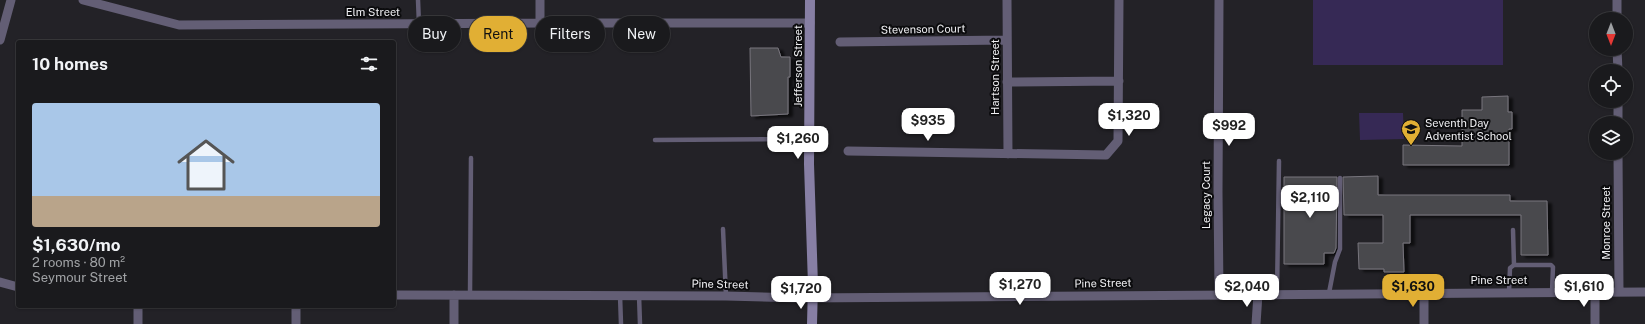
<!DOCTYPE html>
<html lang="en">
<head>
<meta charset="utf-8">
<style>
	:root { --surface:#1a1a1d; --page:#27272a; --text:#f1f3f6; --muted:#9fa1a4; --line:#38383b; --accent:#e1af34 }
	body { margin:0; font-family:"Public Sans",sans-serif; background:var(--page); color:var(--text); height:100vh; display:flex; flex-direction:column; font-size:15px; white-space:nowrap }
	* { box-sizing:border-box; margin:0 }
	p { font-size:13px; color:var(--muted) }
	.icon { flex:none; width:22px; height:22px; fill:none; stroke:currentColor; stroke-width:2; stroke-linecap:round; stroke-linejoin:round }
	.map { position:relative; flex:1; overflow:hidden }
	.side { position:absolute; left:16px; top:40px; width:380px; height:268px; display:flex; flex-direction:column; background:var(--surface); border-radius:4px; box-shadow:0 1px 3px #0004,0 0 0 1px var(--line) }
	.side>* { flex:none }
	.banner { position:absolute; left:408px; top:16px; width:380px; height:36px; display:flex; gap:8px }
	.needle { width:26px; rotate:180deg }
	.fabs { position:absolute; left:1589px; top:12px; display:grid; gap:8px }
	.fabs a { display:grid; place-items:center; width:44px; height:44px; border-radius:50%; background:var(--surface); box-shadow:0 1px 3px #0004,0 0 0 1px var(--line); font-size:20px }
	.price { position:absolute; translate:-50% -34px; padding:0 9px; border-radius:8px; background:#fff; color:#222; font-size:13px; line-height:26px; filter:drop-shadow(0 1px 2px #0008) }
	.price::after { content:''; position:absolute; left:50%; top:24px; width:12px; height:9px; margin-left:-6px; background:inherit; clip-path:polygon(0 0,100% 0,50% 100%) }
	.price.selected { background:var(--accent); color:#111 }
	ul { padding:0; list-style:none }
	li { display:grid; align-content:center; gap:8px; height:212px; padding:0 16px }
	li span { display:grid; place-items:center; height:124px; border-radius:4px; color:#555 }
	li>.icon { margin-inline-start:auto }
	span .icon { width:72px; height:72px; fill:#fffc; stroke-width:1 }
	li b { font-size:17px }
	h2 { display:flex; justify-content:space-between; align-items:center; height:48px; padding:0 16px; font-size:17px }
	.tag { padding:0 14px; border-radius:18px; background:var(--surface); box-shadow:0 1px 3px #0004,0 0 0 1px var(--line); font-size:14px; line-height:36px }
	.tag.selected { background:var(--accent); color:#111 }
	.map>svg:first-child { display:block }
	.green { fill:#362955 }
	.building { fill:#49484e; stroke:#78767d; filter:url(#shadow) }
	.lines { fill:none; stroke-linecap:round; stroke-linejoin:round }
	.lane { stroke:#635e75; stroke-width:4.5 }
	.street { stroke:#635e75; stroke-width:9 }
	.secondary { stroke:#877fa4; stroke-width:10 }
	.labels { text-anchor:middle; stroke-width:4; stroke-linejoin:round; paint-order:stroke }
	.street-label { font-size:11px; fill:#efeff2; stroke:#0c0c0e }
	.poi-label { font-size:11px; fill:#efeff2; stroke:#0c0c0e; text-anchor:start }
</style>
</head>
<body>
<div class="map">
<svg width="1645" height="324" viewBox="0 0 1645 324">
	<defs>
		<filter id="shadow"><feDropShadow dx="4.5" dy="2.5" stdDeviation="1" flood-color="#0009"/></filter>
	</defs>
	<rect width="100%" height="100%" fill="#232227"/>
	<path class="green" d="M1313 0H1503V65H1313Z
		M1359 113H1403L1404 139 1360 140Z"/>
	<path class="building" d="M750 48H778L781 57H790V77H788V114L751 116Z
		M1508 96V112H1512V129H1509V165H1403V145L1462 146V110H1482V97Z
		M1378 176V195H1510V201H1547L1548 255H1521V215H1410V243H1403L1404 272H1384V269H1359L1358 243H1383V215H1344L1343 177Z
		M1284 177H1337L1336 248 1334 253H1324V264H1284Z"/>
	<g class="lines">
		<path class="lane" d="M418 0 419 24
			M655 140 809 139
			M723 229 726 296
			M1513 230 1514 265
			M1509 292 1510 268 1514 265H1551L1553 267 1552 292
			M1329 293 1335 262 1340 249V178
			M1277 294 1279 161
			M470 295 471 158
			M620 295 621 324
			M639 295 640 324"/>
		<path class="street" d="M83 0 179 25 540 23H810
			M540 0V23
			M1007 0 1008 154
			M1219 0 1218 192 1219 294
			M1617 0V19
			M0 40 11 0
			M840 42 1007 40
			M1617 49 1618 71
			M1007 82 1119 81
			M1618 101V123
			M848 151 1106 155 1118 141 1119 0
			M1618 153 1619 292
			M0 282 18 287
			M1595 292V324
			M1424 293V324
			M394 295 726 296 802 298 1645 292
			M138 324V306
			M296 324V306
			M454 324V295
			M1256 324 1258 294"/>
		<path class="secondary" d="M810 0 809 164 813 285 812 324"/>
	</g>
	<defs>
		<symbol id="school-pin" viewBox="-11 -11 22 30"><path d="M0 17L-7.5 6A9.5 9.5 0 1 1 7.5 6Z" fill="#e1af34" stroke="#0c0c0e"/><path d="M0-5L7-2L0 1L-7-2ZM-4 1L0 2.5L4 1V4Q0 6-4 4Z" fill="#111"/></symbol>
	</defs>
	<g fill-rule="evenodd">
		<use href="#school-pin" x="1400" y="118" width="22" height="30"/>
	</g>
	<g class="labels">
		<g class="street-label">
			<text x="373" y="16">Elm Street</text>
			<text transform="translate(923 29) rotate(-1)" y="4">Stevenson Court</text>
			<text transform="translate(798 66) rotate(-90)" y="4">Jefferson Street</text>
			<text transform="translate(995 77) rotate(-90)" y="4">Hartson Street</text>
			<text transform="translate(1206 195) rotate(-90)" y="4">Legacy Court</text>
			<text transform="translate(1606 223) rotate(-90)" y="4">Monroe Street</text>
			<text x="1499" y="284">Pine Street</text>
			<text transform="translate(1103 283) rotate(-1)" y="4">Pine Street</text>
			<text transform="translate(720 284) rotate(1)" y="4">Pine Street</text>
		</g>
		<g class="poi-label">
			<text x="1425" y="127">Seventh Day<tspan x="1425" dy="13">Adventist School</tspan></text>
		</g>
	</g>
</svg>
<div class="fabs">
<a><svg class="needle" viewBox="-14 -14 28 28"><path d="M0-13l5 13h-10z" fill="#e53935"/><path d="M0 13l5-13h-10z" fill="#9fa1a4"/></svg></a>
<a><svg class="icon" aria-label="locate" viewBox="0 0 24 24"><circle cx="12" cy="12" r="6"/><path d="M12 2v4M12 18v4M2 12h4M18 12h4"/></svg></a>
<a><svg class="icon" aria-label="layers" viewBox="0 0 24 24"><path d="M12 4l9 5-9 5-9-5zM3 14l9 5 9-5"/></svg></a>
</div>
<b class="price" style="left:1129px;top:137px">$1,320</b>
<b class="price" style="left:928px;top:142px">$935</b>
<b class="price" style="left:1229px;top:147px">$992</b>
<b class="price" style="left:798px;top:160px">$1,260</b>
<b class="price" style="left:1310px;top:219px">$2,110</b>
<b class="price" style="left:1020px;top:306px">$1,270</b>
<b class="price" style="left:1247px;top:308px">$2,040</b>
<b class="price selected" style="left:1413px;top:308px">$1,630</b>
<b class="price" style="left:1584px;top:308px">$1,610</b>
<b class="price" style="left:801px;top:310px">$1,720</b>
<div class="banner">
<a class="tag">Buy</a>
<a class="tag selected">Rent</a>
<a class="tag">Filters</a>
<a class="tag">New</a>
</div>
<section class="side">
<h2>10 homes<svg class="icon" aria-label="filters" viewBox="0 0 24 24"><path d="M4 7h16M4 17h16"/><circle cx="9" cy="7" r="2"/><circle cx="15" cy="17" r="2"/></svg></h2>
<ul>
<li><span style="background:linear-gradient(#a9c7e8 75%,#b9a48a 0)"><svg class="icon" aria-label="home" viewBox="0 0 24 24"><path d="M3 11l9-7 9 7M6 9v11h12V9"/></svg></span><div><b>$1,630/mo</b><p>2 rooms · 80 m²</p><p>Seymour Street</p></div></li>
</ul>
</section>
</div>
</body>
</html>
